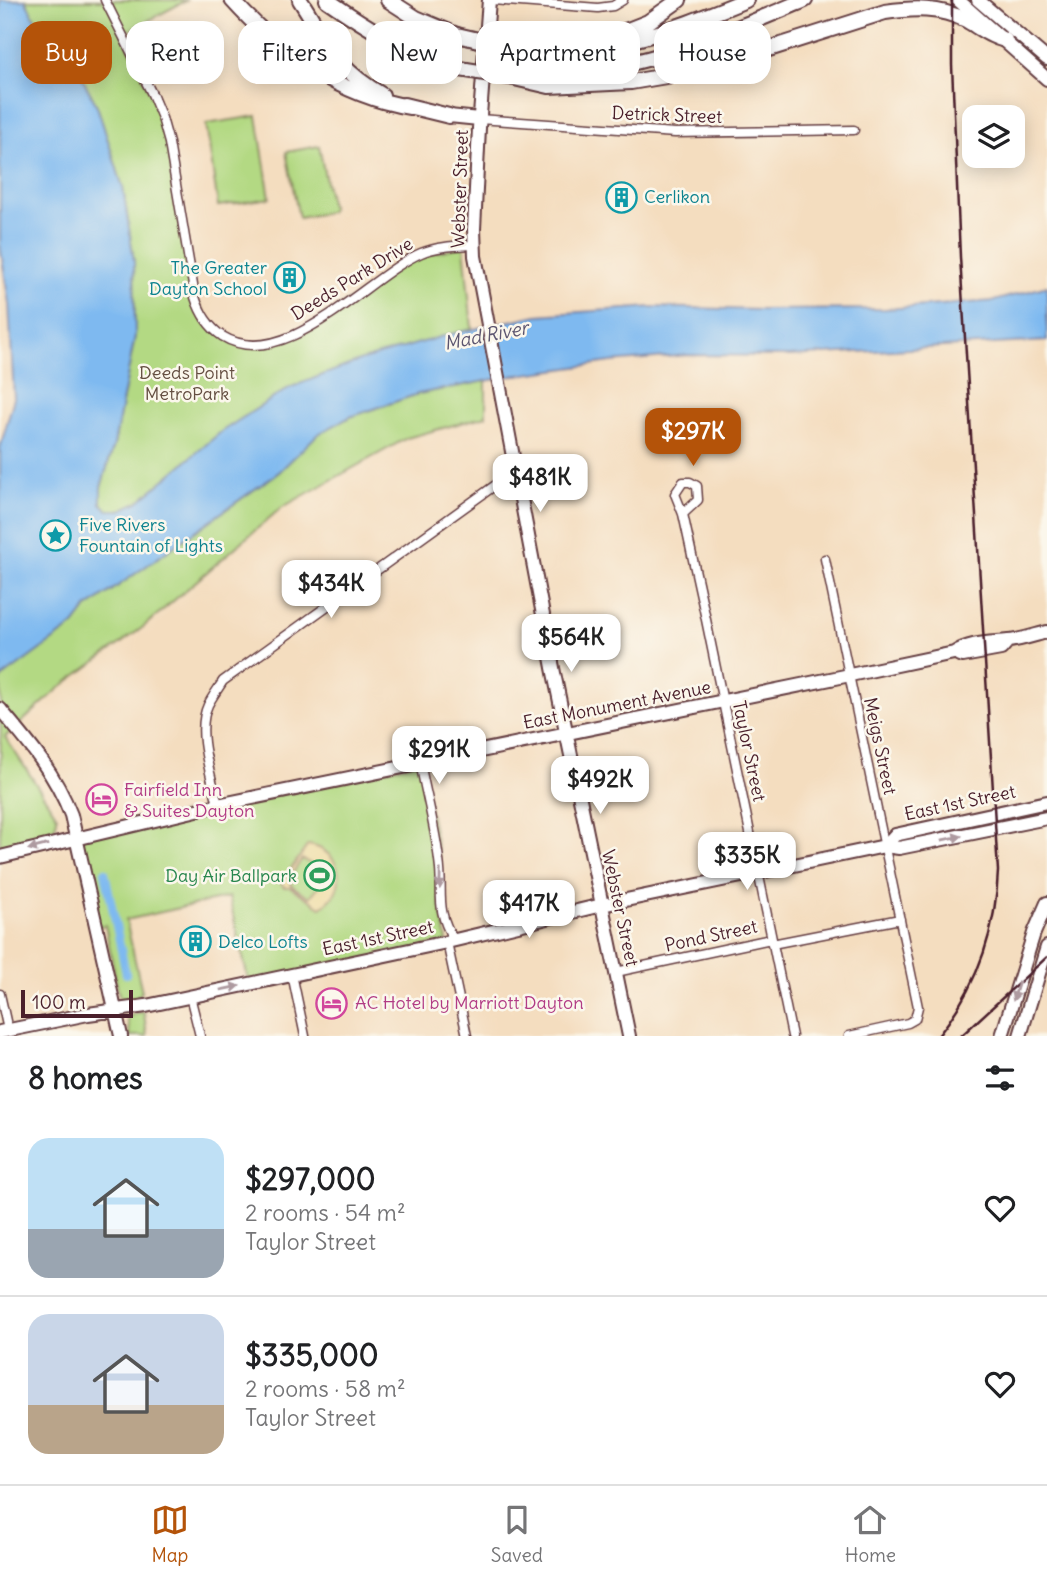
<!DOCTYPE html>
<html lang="en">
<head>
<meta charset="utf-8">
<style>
	:root { --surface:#fff; --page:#f6f6f6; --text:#202124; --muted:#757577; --line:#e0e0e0; --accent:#b45309 }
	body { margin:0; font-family:Delius,sans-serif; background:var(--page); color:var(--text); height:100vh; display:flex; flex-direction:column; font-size:26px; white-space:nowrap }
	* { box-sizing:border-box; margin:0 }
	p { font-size:23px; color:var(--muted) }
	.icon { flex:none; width:38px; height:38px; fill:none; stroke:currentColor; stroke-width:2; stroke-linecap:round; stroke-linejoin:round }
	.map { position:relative; height:1036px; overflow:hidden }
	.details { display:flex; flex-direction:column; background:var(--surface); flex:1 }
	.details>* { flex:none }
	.top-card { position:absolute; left:21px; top:21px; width:1006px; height:63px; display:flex; gap:14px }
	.fabs { position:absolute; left:962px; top:105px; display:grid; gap:14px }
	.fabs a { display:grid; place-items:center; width:63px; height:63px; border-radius:14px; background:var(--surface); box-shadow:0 4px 18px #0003; font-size:35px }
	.scale { position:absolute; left:21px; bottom:18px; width:112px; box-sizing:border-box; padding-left:7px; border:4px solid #4a1f2b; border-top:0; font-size:19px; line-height:24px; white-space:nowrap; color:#4a1f2b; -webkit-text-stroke:5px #fbf7ec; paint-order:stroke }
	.price { position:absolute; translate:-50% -60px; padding:0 16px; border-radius:14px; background:#fff; color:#222; font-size:23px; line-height:46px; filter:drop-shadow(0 2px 4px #0008) }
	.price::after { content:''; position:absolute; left:50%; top:42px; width:21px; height:16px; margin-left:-10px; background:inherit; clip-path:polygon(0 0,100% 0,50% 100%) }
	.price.active { background:var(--accent); color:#fff }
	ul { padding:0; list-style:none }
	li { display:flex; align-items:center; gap:21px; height:175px; padding:0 28px }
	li+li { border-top:2px solid var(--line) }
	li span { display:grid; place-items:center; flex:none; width:196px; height:140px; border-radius:21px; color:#555 }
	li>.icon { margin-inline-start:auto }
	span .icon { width:84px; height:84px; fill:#fffc; stroke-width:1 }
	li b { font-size:30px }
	h2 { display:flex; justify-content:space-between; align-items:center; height:84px; padding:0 28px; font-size:30px }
	.tag { padding:0 24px; border-radius:21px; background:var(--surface); box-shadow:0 4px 18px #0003; font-size:24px; line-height:63px }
	.tag.active { background:var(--accent); color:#fff }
	.tabs { display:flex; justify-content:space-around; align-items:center; height:98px; border-top:2px solid var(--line); background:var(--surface); font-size:19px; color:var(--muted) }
	.tabs a { display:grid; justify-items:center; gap:4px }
	.tabs .active { color:var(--accent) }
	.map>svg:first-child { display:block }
	.green { fill:#b3d983; stroke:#7e7c57; stroke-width:2 }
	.sand { fill:#eeda9e; stroke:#9c7c64; stroke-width:2; fill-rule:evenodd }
	.water { fill:#7eb9f0; stroke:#646c8e; stroke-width:2 }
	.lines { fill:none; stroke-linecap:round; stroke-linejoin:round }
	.canal { stroke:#7eb9f0; stroke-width:8 }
	.street-casing { stroke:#643c41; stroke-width:11 }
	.secondary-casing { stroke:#643c41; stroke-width:16 }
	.highway-casing { stroke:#643c41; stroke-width:18 }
	.street { stroke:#fff; stroke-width:8 }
	.secondary { stroke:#fff; stroke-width:12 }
	.highway { stroke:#fff; stroke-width:14 }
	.rail { stroke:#4a1f2b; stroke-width:2.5 }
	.highway-bridge-casing { stroke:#643c41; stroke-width:18; stroke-linecap:butt }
	.highway-bridge { stroke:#fff; stroke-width:14 }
	.oneway { fill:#ae9aa0 }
	.labels { text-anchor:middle; stroke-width:5; stroke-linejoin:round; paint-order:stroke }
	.street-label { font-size:18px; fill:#4a1f2b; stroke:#fbf7ec }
	.culture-label { font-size:18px; fill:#0d838f; stroke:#fbf7ec; text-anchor:start }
	.park-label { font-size:18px; fill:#644e41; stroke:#fbf7ec }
	.hotel-label { font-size:18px; fill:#b23c85; stroke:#fbf7ec; text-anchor:start }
	.leisure-label { font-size:18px; fill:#27864d; stroke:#fbf7ec; text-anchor:end }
	.water-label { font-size:19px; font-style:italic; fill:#5c5570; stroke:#fbf7ec }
</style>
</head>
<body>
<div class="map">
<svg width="1047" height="1036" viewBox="0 0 1047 1036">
	<rect width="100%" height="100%" fill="#fbf7ec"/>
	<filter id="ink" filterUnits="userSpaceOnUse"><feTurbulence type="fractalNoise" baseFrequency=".0143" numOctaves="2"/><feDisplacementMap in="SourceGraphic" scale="14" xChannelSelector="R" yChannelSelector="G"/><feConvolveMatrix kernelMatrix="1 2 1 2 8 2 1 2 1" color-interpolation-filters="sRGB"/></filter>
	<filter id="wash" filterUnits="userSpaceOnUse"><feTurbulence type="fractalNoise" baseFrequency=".00686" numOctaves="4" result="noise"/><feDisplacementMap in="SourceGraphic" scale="28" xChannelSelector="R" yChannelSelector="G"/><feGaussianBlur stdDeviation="1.57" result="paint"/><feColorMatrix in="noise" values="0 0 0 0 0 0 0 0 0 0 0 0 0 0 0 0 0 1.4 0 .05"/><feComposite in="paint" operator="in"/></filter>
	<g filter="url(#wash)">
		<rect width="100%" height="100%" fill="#f4ddbf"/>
		<path class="green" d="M25 0H187L123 34 162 118 195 297 215 331 251 346 310 327 412 258 464 246 472 329 443 336 289 388 222 432 138 502 121 510H108L101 503V487L114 445 135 336 134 262 123 188 97 106 77 68 43 34Z
			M257 116 270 198 218 206 206 124Z
			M319 146 331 208 330 212 299 218 286 152Z
			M486 381V416L407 438 281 508 142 628 62 686 5 737 57 816C58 842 20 844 0 849L1 677 74 625 87 608 279 472 318 433 350 417 418 394Z
			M420 762 440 863 439 896 447 942 249 983 229 897 126 920 142 992 136 998 123 1000 119 996 105 925 96 927 76 837Z
			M141 1012 144 1013 147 1036H130L127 1017Z"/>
		<path class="sand" d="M308 845C341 849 351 890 321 907L290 887H284L281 883ZM302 859 325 872 326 877 310 897 292 886 290 877Z"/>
		<path class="water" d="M0 0H25L43 34 77 68 97 106 123 188 134 261 135 336 114 445 101 487V503L108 510H121L138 502 222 431 289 388 359 361 443 336 537 315 652 307 761 310 885 309 994 301 1047 286V341L789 356 688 355 611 362 511 376 418 394 350 417 318 434 279 472 87 608 74 625 0 679V448L14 398 9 304 0 245Z"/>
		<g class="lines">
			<path class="canal" d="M105 872 126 974"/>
		</g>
	</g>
	<g filter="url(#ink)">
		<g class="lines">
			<defs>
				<path id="street" d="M105 0 152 94 162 118 169 143 195 297C200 313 209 327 222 336 285 375 368 276 421 253 438 246 456 246 474 245
					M492 0 598 8 613 6 623 0
					M479 119 675 133 854 130
					M683 514 698 500 697 486 690 482H683L675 494 683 514 704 610 792 1036
					M825 559 918 1007 915 1019 908 1023 849 1036
					M420 762C426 794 435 827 439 860 444 893 434 908 454 940
					M218 805C212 776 195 733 208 705 212 697 218 689 223 681L515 471
					M447 942 467 1036
					M772 944 900 919
					M616 972 771 939
					M292 974 305 1036
					M0 994 8 1030
					M190 996 200 1036"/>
				<path id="secondary" d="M489 0 479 128 474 229 475 256 554 673 629 1036
					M958 0 1047 79
					M978 0 1047 59
					M449 116 479 119
					M959 655 963 656 1001 649 1007 642
					M0 709C29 743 55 773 71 815L121 1036
					M885 846 895 835 1047 802
					M0 857 218 805 850 675 954 653C970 642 990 643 1008 641 1021 640 1035 635 1047 632
					M0 1032 88 1014 146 1006 447 942 602 905 885 846 899 848 1047 818
					M1002 1036 1034 933 1047 903
					M1020 1036 1047 947"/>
				<path id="highway" d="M232 0C279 52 340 96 410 107
					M300 0C329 44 333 67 382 95
					M327 0C366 27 408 53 454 68
					M388 0 416 18 457 35
					M610 37 648 22 679 0
					M513 48C606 56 663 34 746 0
					M510 77 549 86 631 82 678 74 728 62 885 12C914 8 939 7 966 20 980 28 989 36 1005 40
					M529 77C635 73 710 40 805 0
					M404 105 449 116"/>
			</defs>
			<use href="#street" class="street-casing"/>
			<use href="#secondary" class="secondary-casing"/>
			<use href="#highway" class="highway-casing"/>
			<use href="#street" class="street"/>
			<use href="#secondary" class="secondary"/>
			<use href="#highway" class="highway"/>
			<path class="rail" d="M938 1036C977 987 996 933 998 871L960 257 952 65V0
				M961 1036 1047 957"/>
			<defs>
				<path id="highway-bridge" d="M457 35 513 48
					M454 68 510 77"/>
			</defs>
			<use href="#highway-bridge" class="highway-bridge-casing"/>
			<use href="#highway-bridge" class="highway-bridge"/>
		</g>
		<defs><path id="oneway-solid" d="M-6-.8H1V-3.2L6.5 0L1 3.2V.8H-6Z" transform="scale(1.75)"/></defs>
		<g class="oneway">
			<use href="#oneway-solid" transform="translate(952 838) rotate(-12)"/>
			<use href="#oneway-solid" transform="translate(38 847) rotate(166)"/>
			<use href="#oneway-solid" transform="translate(440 879) rotate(91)"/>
			<use href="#oneway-solid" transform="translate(230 988) rotate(-12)"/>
			<use href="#oneway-solid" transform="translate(1016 991) rotate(107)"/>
		</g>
	</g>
	<defs>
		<symbol id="building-ring" viewBox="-11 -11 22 22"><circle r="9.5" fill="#fbf7ec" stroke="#0f9aa8" stroke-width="1.5"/><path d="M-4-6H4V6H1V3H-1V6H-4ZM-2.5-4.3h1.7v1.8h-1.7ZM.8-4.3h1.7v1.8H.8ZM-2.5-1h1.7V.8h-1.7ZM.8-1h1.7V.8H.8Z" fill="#0f9aa8"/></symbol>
		<symbol id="sight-ring" viewBox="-11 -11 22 22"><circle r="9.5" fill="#fbf7ec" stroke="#0f9aa8" stroke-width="1.5"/><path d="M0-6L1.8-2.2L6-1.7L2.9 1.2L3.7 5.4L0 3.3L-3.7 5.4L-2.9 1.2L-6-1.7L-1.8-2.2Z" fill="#0f9aa8"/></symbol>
		<symbol id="hotel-ring" viewBox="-11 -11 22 22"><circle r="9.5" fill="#fbf7ec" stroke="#d1479c" stroke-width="1.5"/><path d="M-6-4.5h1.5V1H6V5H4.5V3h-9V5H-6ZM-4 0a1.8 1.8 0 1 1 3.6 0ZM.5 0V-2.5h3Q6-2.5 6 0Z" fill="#d1479c"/></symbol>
		<symbol id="stadium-ring" viewBox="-11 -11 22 22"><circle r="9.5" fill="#fbf7ec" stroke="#2e9e5b" stroke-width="1.5"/><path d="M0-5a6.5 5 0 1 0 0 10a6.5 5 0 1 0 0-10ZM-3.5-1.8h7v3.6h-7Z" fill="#2e9e5b"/></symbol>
	</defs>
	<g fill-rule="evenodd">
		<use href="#building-ring" x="604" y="180" width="35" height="35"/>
		<use href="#building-ring" x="272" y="260" width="35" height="35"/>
		<use href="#sight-ring" x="38" y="518" width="35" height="35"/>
		<use href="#hotel-ring" x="84" y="782" width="35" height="35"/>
		<use href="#stadium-ring" x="302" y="858" width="35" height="35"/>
		<use href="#building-ring" x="178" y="924" width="35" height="35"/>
		<use href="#hotel-ring" x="314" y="986" width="35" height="35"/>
	</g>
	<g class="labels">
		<g class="street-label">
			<text transform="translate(667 115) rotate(2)" y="6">Detrick Street</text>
			<text transform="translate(460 189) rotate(-88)" y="6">Webster Street</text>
			<text transform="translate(352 279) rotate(-32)" y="6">Deeds Park Drive</text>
			<text transform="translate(617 705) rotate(-11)" y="6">East Monument Avenue</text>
			<text transform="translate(880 746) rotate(78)" y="6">Meigs Street</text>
			<text transform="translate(749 751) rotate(78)" y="6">Taylor Street</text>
			<text transform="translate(960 803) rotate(-12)" y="6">East 1st Street</text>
			<text transform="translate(620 908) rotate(78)" y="6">Webster Street</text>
			<text transform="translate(711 936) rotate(-12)" y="6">Pond Street</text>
			<text transform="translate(378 938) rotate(-12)" y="6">East 1st Street</text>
		</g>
		<g class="culture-label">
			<text x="644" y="203">Cerlikon</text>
			<text x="267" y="274" text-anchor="end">The Greater<tspan x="267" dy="21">Dayton School</tspan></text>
			<text x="79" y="531">Five Rivers<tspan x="79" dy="21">Fountain of Lights</tspan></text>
			<text x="218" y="948">Delco Lofts</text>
		</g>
		<g class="park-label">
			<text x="187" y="379">Deeds Point<tspan x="187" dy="21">MetroPark</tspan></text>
		</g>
		<g class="hotel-label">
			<text x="124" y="796">Fairfield Inn<tspan x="124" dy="21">&amp; Suites Dayton</tspan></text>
			<text x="355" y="1009">AC Hotel by Marriott Dayton</text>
		</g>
		<g class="leisure-label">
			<text x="297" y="882">Day Air Ballpark</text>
		</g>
		<g class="water-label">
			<text transform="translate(486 335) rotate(-11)" y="7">Mad River</text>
		</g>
	</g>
</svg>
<div class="fabs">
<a><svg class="icon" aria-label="layers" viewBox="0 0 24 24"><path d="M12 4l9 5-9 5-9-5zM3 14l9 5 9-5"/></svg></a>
</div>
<div class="scale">100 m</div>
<b class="price active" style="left:693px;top:468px">$297K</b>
<b class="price" style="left:540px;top:514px">$481K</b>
<b class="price" style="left:331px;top:620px">$434K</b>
<b class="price" style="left:571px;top:674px">$564K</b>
<b class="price" style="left:439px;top:786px">$291K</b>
<b class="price" style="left:600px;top:816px">$492K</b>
<b class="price" style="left:747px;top:892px">$335K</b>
<b class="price" style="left:529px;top:940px">$417K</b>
<div class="top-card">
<a class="tag active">Buy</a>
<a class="tag">Rent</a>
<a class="tag">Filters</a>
<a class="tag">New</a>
<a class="tag">Apartment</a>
<a class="tag">House</a>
</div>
</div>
<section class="details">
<h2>8 homes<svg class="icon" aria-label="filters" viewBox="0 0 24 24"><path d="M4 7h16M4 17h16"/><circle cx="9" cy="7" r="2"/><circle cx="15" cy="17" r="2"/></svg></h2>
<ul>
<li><span style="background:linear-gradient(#bfe0f5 65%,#9aa5b1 0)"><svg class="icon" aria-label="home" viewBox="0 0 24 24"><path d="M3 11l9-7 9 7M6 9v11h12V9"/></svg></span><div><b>$297,000</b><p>2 rooms · 54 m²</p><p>Taylor Street</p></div><svg class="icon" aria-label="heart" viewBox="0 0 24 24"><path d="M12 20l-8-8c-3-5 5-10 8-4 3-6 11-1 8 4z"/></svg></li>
<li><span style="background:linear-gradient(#c9d6e8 65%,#b9a48a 0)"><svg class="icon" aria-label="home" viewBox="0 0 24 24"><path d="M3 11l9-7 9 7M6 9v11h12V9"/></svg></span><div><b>$335,000</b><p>2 rooms · 58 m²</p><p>Taylor Street</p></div><svg class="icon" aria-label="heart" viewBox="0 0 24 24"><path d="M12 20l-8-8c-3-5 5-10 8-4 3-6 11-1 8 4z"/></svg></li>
</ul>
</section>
<nav class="tabs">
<a class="active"><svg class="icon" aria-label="map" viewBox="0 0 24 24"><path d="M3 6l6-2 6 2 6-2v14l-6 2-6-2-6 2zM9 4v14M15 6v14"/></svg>Map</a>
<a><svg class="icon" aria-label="saved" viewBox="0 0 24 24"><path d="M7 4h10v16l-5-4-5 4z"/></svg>Saved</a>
<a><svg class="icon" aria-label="home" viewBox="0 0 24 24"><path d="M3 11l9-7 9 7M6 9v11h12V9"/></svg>Home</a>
</nav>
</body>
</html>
